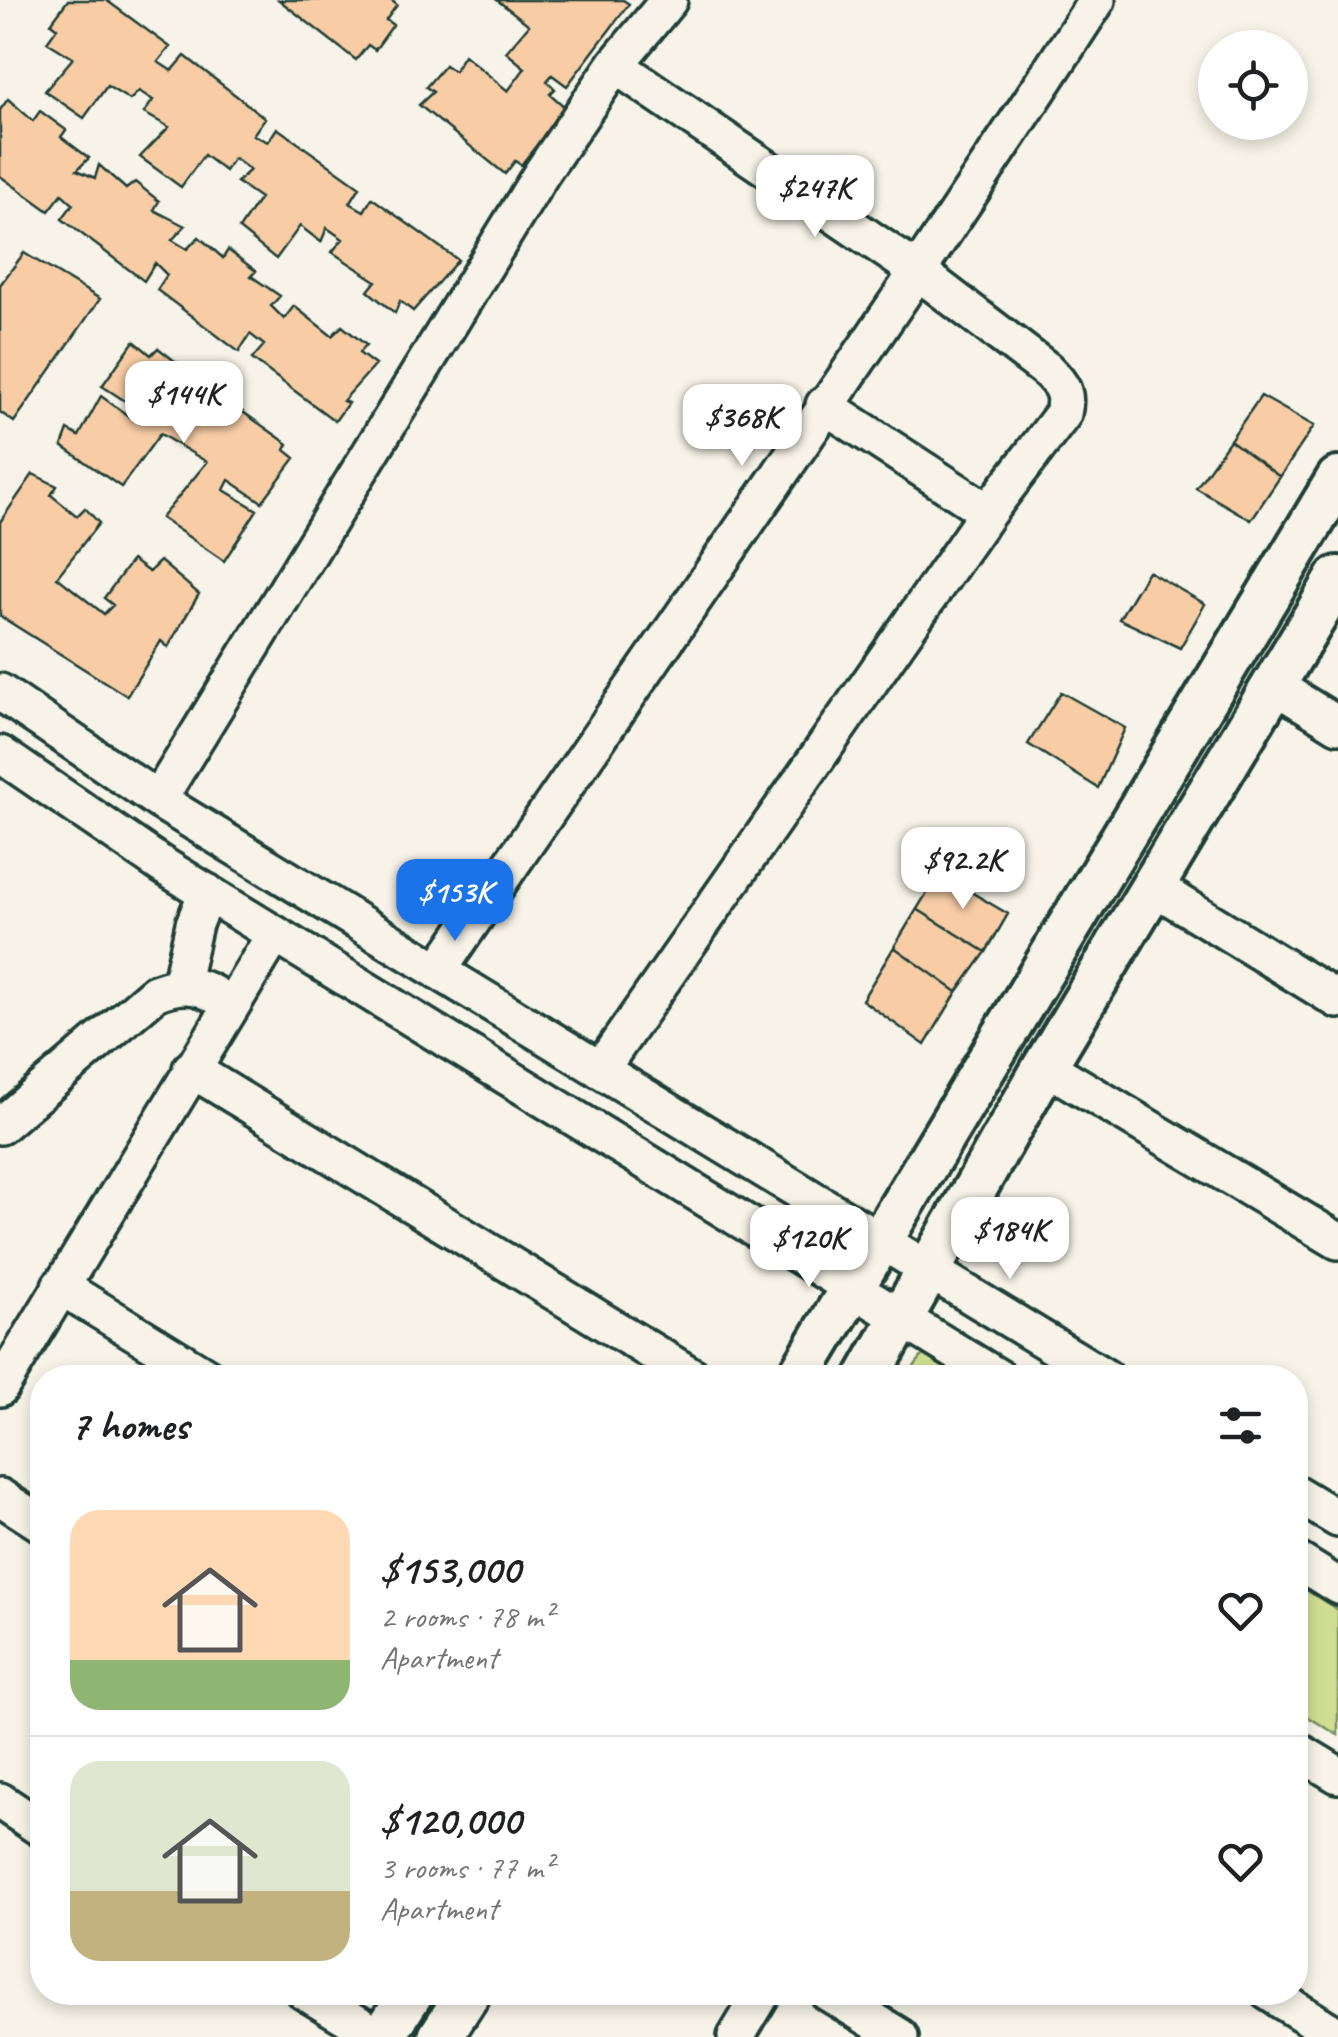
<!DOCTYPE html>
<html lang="en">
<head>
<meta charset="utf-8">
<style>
	:root { --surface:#fff; --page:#f2f2f2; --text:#202124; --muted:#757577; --line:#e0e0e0; --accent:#1a73e8 }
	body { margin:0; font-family:Caveat,sans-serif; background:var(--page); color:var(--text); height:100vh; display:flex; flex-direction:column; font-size:38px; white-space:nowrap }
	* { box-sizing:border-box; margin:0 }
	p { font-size:32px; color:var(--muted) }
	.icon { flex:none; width:55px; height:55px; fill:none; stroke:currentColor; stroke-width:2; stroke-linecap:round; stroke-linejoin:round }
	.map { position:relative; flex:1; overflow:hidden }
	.sheet { position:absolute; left:30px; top:1365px; width:1278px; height:640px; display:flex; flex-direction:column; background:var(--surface); border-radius:40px; box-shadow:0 5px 15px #0003 }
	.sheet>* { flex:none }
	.buttons { position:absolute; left:1198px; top:30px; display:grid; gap:20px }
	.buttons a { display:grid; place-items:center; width:110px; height:110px; border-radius:50%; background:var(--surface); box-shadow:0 5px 15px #0003; font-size:50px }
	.price { position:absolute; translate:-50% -85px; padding:0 22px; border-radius:20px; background:#fff; color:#222; font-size:32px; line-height:65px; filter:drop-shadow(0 2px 5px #0008) }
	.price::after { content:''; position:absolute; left:50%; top:60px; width:30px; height:22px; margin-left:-15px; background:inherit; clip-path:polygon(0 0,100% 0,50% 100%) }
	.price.active { background:var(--accent); color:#fff }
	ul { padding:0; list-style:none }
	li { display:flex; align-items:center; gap:30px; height:250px; padding:0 40px }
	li+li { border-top:2px solid var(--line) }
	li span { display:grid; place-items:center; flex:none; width:280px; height:200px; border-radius:30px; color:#555 }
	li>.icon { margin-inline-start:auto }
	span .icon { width:120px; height:120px; fill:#fffc; stroke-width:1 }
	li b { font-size:42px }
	h2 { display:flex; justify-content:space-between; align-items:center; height:120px; padding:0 40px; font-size:42px }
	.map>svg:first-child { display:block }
	.green { fill:#cfde92; stroke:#778e63; stroke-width:2.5 }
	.building { fill:#f8cda6; stroke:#1f3d34; stroke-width:2.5 }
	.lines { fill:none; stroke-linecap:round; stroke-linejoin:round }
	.minor-casing { stroke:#1f3d34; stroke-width:42 }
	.tertiary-casing { stroke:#1f3d34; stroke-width:50 }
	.minor { stroke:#f7f3e8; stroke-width:35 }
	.tertiary { stroke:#f7f3e8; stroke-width:42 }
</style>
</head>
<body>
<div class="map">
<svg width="1338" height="2037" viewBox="0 0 1338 2037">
	<rect width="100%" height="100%" fill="#f7f3e8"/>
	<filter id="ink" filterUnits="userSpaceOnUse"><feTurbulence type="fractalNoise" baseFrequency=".01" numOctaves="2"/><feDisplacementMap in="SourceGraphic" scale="20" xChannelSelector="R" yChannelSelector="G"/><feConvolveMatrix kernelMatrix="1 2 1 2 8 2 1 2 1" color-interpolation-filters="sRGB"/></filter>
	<g filter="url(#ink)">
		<path class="green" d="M923 1355 959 1377H906Z
			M1295 1583 1338 1610V1735L1295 1709Z"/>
		<path class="building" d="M68 0H106L170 47 158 62 172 71 185 56 265 118 253 135 268 142 277 128 360 187 350 203 364 211 372 198 458 260 413 311 400 301 395 313 368 291 376 281 332 252 343 239 327 228 321 242 300 226 276 259 239 229 260 198 237 182 250 170 234 158 225 171 204 155 181 187 140 157 169 127 144 113 153 100 139 91 130 100 107 86 84 118 45 91 73 58 47 42 57 28 51 23Z
			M279 0H391L397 5 386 20 393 25 375 50 368 45 356 60Z
			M497 0H623L629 4 567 86 552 75 547 81 555 89 550 94 566 108 521 165 515 161 505 174 419 105 433 92 426 87 445 65 454 71 464 55 508 91 525 68 506 52 529 25Z
			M8 99 33 121 40 111 66 130 61 137 89 158 77 170 95 178 99 165 126 189 135 182 159 201 154 210 185 226 172 240 187 249 199 237 223 258 228 250 256 271 251 276 280 296 271 306 284 319 294 306 332 336 342 326 366 345 359 353 375 365 343 401 348 403 335 421 252 359 264 345 250 334 239 352 157 290 167 275 155 263 144 281 62 219 73 204 62 194 49 211 0 176V110Z
			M24 253 100 299 14 422 0 412V285Z
			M134 341 151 355 158 348 185 369 179 376 185 381 189 376 217 394 203 411 212 417 226 400 288 444 285 450 295 458 262 502 229 480 224 490 257 510 224 561 161 518 207 462 160 434 121 487 62 446 68 430 79 436 101 396 134 420 139 410 102 386Z
			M1261 396 1314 426 1280 477 1230 440Z
			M1230 440 1280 477 1251 520 1196 488Z
			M33 474 57 486 51 495 77 516 85 508 99 523 57 577 104 614 113 605 104 598 132 560 149 572 160 561 199 594 168 647 161 641 127 696 0 616V522Z
			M1148 571 1205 604 1180 648 1119 619Z
			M1061 692 1125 728 1098 788 1028 744Z
			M939 873 1008 914 986 952 917 909Z
			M917 909 986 952 957 992 894 947Z
			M894 947 957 992 925 1045 862 1000Z"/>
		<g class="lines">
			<defs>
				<path id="minor" d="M824 405 988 512
					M1272 684 1338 725
					M0 692 158 800 1106 1378
					M0 754 162 865 999 1378
					M158 800 541 174 615 65 669 0
					M1152 886 1338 1000
					M438 971C659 648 884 329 1097 0
					M181 982 194 924 207 892
					M1045 1066 1338 1241
					M191 1069 695 1378
					M600 1070 988 512 1063 414C1068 393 1062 385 1047 370L920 273 615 65
					M0 1126 155 993C185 981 206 984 230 1007
					M60 1286 209 1378
					M0 1388 275 934
					M1295 1493 1338 1519
					M0 1497 42 1524
					M1295 1559 1338 1586
					M1295 1749 1338 1775
					M0 1801 42 1829
					M305 1992 380 2037
					M827 1992 900 2037
					M1268 1992 1338 2036
					M736 2037 763 1992"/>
				<path id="tertiary" d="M798 1378 1338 479
					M867 1378 1045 1066 1338 578
					M383 2037 412 1992
					M440 2037 469 1992"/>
			</defs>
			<use href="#minor" class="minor-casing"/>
			<use href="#tertiary" class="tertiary-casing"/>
			<use href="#minor" class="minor"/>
			<use href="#tertiary" class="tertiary"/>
		</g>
	</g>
</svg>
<div class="buttons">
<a><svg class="icon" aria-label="locate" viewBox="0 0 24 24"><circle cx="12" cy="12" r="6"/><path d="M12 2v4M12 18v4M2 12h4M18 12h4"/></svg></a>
</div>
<b class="price" style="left:815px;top:240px">$247K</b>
<b class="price" style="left:184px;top:446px">$144K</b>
<b class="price" style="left:742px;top:469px">$368K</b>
<b class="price" style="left:963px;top:912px">$92.2K</b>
<b class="price active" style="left:455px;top:944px">$153K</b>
<b class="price" style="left:1010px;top:1282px">$184K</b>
<b class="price" style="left:809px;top:1290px">$120K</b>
<section class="sheet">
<h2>7 homes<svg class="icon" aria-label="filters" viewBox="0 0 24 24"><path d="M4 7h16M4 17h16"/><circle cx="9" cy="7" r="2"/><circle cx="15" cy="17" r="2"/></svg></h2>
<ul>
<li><span style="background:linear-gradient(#ffd9b3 75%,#8fb573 0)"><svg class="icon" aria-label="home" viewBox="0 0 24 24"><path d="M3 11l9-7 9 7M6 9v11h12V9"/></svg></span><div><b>$153,000</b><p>2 rooms · 78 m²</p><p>Apartment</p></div><svg class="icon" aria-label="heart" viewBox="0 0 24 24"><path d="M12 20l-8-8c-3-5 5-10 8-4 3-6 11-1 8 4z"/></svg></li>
<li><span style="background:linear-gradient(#dfe7d0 65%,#c2b280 0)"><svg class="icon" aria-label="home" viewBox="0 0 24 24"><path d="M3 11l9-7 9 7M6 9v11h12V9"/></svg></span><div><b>$120,000</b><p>3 rooms · 77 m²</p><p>Apartment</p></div><svg class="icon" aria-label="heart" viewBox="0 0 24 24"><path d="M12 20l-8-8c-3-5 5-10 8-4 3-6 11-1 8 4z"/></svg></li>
</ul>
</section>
</div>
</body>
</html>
